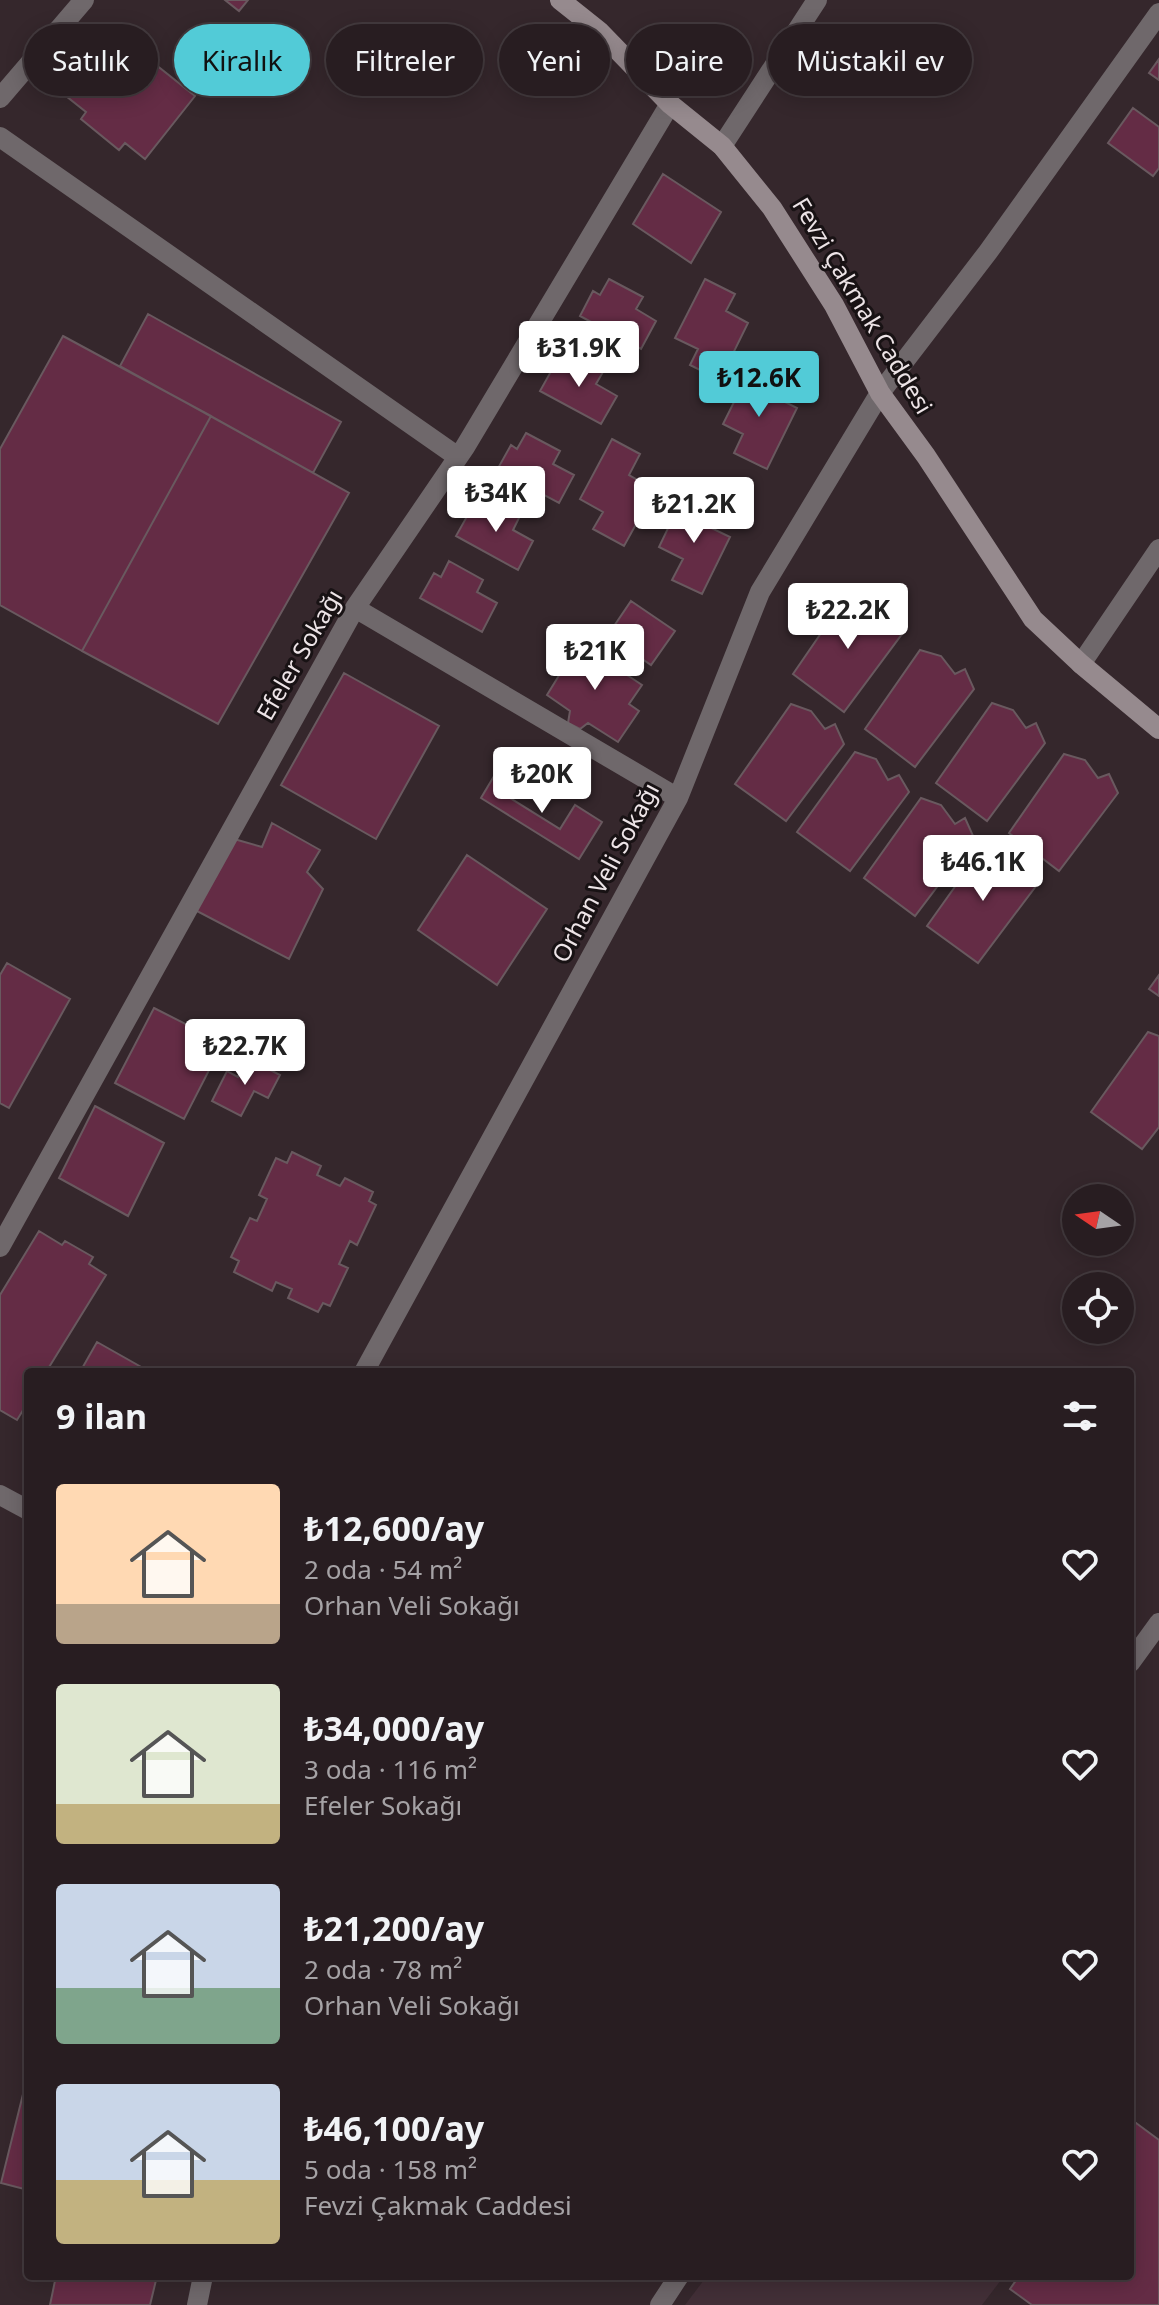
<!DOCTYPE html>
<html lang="tr">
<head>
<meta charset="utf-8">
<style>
	:root { --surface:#281d21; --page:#30262a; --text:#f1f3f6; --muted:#a5a2a5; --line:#443b3f; --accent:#52cbd7 }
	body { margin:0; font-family:"Noto Sans",sans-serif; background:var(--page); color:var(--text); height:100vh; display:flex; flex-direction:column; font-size:30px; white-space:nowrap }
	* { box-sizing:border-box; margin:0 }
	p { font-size:26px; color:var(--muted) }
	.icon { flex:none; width:44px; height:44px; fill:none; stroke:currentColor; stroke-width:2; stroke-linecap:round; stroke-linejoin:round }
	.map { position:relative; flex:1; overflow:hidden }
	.sheet { position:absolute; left:24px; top:1368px; width:1110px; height:912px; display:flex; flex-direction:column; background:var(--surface); border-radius:8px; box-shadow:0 4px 20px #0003,0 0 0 2px var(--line) }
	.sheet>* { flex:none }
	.banner { position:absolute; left:24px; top:24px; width:1112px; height:72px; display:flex; gap:16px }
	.needle { width:52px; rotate:283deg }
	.controls { position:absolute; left:1062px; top:1184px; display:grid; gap:16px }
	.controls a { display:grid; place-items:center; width:72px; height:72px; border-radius:50%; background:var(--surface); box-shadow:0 4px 20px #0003,0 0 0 2px var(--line); font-size:40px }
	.price { position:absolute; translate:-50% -68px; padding:0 18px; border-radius:8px; background:#fff; color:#222; font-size:26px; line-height:52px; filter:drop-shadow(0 2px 4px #0008) }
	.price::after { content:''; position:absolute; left:50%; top:48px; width:24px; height:18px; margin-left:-12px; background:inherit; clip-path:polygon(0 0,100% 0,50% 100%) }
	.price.on { background:var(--accent); color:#111 }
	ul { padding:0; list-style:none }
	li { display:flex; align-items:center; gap:24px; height:200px; padding:0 32px }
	li span { display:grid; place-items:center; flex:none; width:224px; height:160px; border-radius:8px; color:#555 }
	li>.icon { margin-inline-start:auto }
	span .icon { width:96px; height:96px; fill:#fffc; stroke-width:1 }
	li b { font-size:34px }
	h2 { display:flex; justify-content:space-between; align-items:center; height:96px; padding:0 32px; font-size:34px }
	.pill { padding:0 28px; border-radius:36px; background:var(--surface); box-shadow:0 4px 20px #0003,0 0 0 2px var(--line); font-size:28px; line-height:72px }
	.pill.on { background:var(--accent); color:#111 }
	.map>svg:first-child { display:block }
	.built { fill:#422f37 }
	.building { fill:#642c45; stroke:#69595f; stroke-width:2 }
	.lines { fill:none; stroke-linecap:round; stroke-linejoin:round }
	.street { stroke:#6f686b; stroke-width:20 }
	.secondary { stroke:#968a8e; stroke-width:20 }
	.labels { text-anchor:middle; stroke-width:6; stroke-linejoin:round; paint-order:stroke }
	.street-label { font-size:24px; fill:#ede4e7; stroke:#181214 }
</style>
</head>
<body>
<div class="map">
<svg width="1159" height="2305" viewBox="0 0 1159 2305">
	<rect width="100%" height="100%" fill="#35272c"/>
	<path class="built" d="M707 2276H1004L982 2305H685Z"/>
	<path class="building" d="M225 0H248L239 11Z
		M116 33 195 96 145 159 125 143 119 150 81 119 86 112 66 96Z
		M1159 59V80L1149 73Z
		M1133 108 1159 127V168L1153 176 1108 143Z
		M663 174 721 212 691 263 633 224Z
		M609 279 643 297 636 309 656 321 641 349 580 316 593 291 600 295Z
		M705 279 735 294 726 311 748 323 720 380 690 365 698 349 675 338Z
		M148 314 341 422 313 473 120 366Z
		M63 336 211 416 82 651 0 605V449Z
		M569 353 603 372 596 384 617 396 601 424 540 391 554 366 560 369Z
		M752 366 776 378 769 394 797 408 767 469 734 453 743 434 723 424Z
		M211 416 349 493 218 724 82 651Z
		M526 433 560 451 553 464 574 475 559 503 497 470 511 445 517 449Z
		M612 439 640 454 629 475 655 490 624 546 593 529 603 512 580 499Z
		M684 495 710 507 703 524 730 537 702 594 672 580 683 559 659 547Z
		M485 499 519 518 513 530 533 541 518 570 456 536 470 511 477 515Z
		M449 561 483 580 477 592 497 603 482 632 420 598 434 573 441 577Z
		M848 594 869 601 882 619 893 614 902 634 844 712 793 674Z
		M631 601 675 631 651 665 608 635Z
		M573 639 642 685 629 704 639 711 618 742 588 723 580 729 568 723 570 711 547 695 563 669 556 664Z
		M920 650 941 656 955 674 965 669 974 689 915 767 865 729Z
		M344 673 439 726 376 839 281 785Z
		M992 703 1013 710 1026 728 1036 723 1045 743 987 821 936 783Z
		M791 704 811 711 825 729 835 724 844 744 786 821 735 784Z
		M855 752 876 759 888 780 899 775 909 792 850 871 797 832Z
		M1064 754 1085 760 1098 778 1109 774 1118 793 1059 871 1009 833Z
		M506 756 520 765 502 793 560 829 575 805 602 822 579 859 481 798Z
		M921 798 941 805 955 824 965 818 974 838 915 916 864 878Z
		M272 823 320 850 307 872 323 889 289 959 195 910 234 839 262 847Z
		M984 846 1004 853 1017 871 1028 866 1036 886 978 963 927 926Z
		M467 855 547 909 497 985 418 930Z
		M7 963 70 999 9 1108 0 1103V975Z
		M1159 975V996L1149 989Z
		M154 1008 223 1043 184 1119 115 1083Z
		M1148 1032 1159 1036V1127L1142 1149 1091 1112Z
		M247 1058 280 1075 268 1098 254 1091 241 1116 212 1101 227 1071 238 1077Z
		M95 1106 164 1143 128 1216 59 1178Z
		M292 1152 321 1166 317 1175 340 1186 345 1178 373 1192 369 1201 376 1205 357 1245 350 1241 339 1264 348 1268 330 1306 323 1303 318 1312 288 1298 292 1289 276 1282 272 1291 234 1272 239 1261 231 1257 250 1218 257 1221 267 1199 259 1195 276 1158 287 1163Z
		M39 1231 62 1245 65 1241 93 1257 89 1264 106 1275 46 1372H28V1402L17 1420 0 1410V1295Z
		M97 1342 150 1372H80Z
		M25 2086 28 2087V2190L1 2183Z
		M1132 2120 1159 2140V2305H1032L1010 2289 1019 2276H1130Z
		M56 2276H157L150 2305H50Z"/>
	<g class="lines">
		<path class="street" d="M0 98 84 0
			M0 137 458 457
			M722 146 817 0
			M355 608 678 798
			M1081 664 1159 549
			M0 1247 355 608 465 447 670 104
			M364 1372 678 798 760 592 880 393 988 252 1159 13
			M0 1495 28 1510
			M1130 1663 1159 1623
			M197 2305 203 2276
			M660 2305 679 2276"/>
		<path class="secondary" d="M560 0 599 31 670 104 722 146 772 208 834 305 880 393 926 456 1033 619 1081 664 1159 729"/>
	</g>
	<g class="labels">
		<g class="street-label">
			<text transform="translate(862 306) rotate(59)" y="8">Fevzi Çakmak Caddesi</text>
			<text transform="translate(300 655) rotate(-60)" y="8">Efeler Sokağı</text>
			<text transform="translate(606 873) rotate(-62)" y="8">Orhan Veli Sokağı</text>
		</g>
	</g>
</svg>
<div class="controls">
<a><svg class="needle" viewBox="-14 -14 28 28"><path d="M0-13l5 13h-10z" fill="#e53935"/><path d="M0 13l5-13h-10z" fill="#a5a2a5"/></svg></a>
<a><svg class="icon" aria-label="locate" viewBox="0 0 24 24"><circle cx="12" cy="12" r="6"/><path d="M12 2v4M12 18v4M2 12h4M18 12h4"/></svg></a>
</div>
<b class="price" style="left:579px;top:389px">₺31.9K</b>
<b class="price on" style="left:759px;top:419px">₺12.6K</b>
<b class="price" style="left:496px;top:534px">₺34K</b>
<b class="price" style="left:694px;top:545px">₺21.2K</b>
<b class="price" style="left:848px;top:651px">₺22.2K</b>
<b class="price" style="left:595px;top:692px">₺21K</b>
<b class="price" style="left:542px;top:815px">₺20K</b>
<b class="price" style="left:983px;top:903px">₺46.1K</b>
<b class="price" style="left:245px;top:1087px">₺22.7K</b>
<div class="banner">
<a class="pill">Satılık</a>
<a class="pill on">Kiralık</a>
<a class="pill">Filtreler</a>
<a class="pill">Yeni</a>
<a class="pill">Daire</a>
<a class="pill">Müstakil ev</a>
</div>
<section class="sheet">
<h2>9 ilan<svg class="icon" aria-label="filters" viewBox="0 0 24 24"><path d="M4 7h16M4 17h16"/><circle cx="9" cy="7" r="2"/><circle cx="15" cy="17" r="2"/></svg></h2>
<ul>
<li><span style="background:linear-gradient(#ffd9b3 75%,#b9a48a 0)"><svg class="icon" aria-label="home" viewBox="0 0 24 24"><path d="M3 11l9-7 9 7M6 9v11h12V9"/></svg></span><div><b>₺12,600/ay</b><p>2 oda · 54 m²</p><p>Orhan Veli Sokağı</p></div><svg class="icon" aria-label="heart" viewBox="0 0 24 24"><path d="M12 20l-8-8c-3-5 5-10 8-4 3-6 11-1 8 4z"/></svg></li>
<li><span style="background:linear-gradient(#dfe7d0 75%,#c2b280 0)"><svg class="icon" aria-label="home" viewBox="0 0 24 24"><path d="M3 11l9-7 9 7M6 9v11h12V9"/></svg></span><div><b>₺34,000/ay</b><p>3 oda · 116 m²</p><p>Efeler Sokağı</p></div><svg class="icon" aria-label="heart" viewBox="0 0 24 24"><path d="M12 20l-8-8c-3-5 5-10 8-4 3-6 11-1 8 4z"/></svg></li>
<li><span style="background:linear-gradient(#c9d6e8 65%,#7fa58c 0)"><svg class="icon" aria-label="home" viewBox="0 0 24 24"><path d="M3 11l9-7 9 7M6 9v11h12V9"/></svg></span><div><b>₺21,200/ay</b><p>2 oda · 78 m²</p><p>Orhan Veli Sokağı</p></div><svg class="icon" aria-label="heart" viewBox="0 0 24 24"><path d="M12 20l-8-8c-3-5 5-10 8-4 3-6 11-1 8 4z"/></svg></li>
<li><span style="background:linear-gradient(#c9d6e8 60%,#c2b280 0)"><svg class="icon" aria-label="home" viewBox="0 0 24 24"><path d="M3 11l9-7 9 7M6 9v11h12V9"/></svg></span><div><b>₺46,100/ay</b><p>5 oda · 158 m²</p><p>Fevzi Çakmak Caddesi</p></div><svg class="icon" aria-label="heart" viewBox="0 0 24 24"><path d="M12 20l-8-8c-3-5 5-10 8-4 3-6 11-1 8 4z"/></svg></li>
</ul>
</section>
</div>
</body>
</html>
